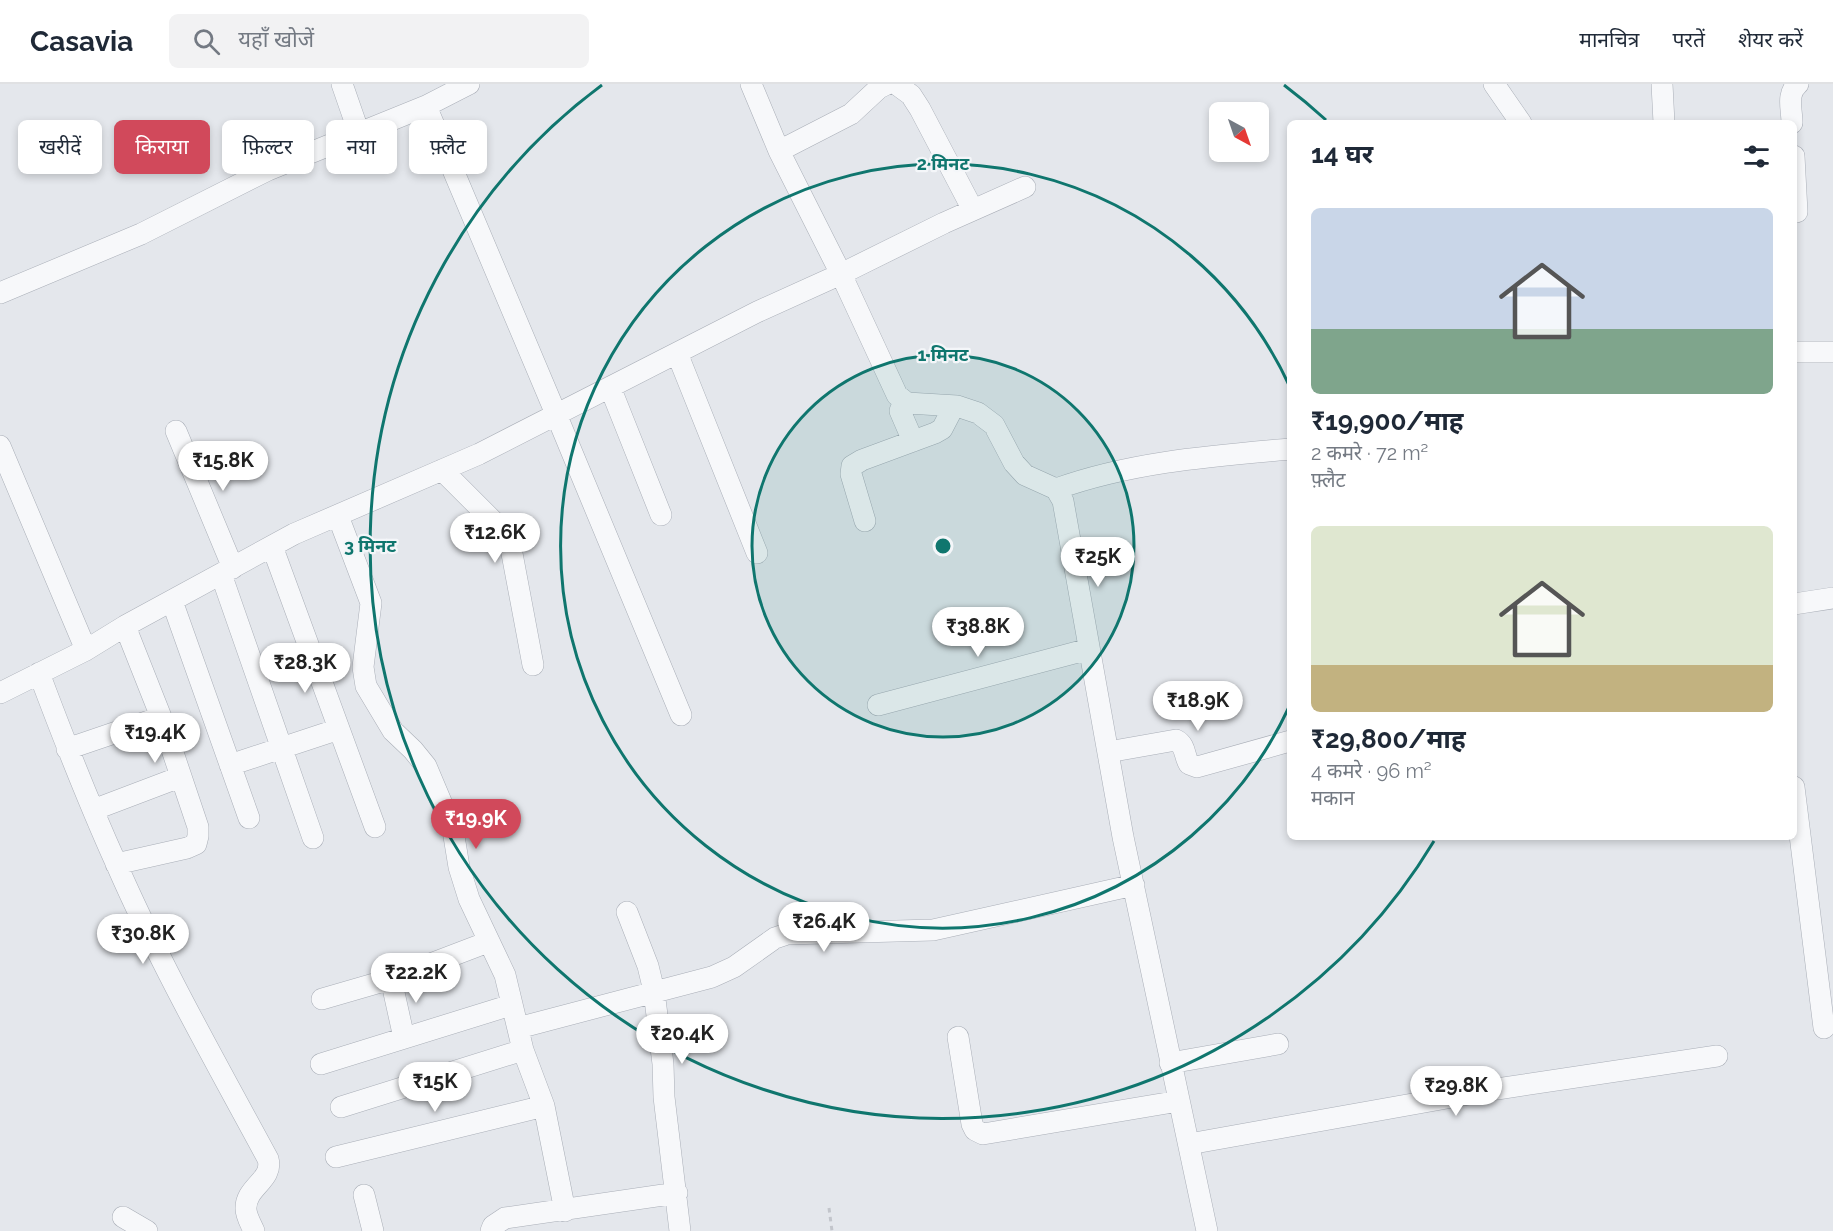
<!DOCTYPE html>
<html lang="hi">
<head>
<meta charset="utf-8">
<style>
	:root { --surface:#fff; --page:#f2f2f3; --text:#1f2937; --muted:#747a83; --line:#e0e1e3; --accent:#d1495b }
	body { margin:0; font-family:Raleway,"Noto Sans Devanagari",sans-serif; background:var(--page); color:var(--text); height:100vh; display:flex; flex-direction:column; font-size:22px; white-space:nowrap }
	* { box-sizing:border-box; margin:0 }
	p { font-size:20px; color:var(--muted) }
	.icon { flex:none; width:33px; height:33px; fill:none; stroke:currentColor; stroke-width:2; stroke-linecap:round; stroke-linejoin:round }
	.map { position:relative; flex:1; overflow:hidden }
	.sheet { position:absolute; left:1287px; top:36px; width:510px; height:720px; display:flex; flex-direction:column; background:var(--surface); border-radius:9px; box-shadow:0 3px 9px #0003 }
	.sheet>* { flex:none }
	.top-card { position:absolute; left:18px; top:36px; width:570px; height:54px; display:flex; gap:12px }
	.needle { width:39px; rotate:140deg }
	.fabs { position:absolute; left:1209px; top:18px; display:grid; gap:12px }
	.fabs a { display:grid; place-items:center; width:60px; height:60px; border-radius:9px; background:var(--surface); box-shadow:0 3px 9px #0003; font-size:30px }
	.price { position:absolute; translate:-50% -51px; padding:0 14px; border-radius:21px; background:#fff; color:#222; font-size:20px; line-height:39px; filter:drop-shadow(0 2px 3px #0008) }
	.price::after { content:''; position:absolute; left:50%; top:36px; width:18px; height:14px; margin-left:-9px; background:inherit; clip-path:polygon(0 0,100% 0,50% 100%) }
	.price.selected { background:var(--accent); color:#fff }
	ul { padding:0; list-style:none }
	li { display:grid; align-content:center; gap:12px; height:318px; padding:0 24px }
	li span { display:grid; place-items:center; height:186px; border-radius:9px; color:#555 }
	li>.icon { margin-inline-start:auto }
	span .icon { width:108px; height:108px; fill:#fffc; stroke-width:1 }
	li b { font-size:26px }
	h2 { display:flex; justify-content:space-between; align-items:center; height:72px; padding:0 24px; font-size:26px }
	.tag { padding:0 21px; border-radius:9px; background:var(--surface); box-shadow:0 3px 9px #0003; font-size:21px; line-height:54px }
	.tag.selected { background:var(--accent); color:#fff }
	header { display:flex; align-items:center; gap:36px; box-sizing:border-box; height:84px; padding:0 30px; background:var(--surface); border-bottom:2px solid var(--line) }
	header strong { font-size:28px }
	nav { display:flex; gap:33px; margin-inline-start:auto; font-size:21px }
	.search { width:420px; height:54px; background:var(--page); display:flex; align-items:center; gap:15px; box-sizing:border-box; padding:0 21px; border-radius:9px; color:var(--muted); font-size:22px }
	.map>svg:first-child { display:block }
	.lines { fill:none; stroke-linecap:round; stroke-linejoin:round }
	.minor-casing { stroke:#a9aeb7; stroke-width:22 }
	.path { stroke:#c2c5cb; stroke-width:3; stroke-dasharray:4.5 4.5; stroke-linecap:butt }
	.minor { stroke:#f7f8fa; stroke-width:21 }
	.ring { fill:none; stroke:#0f766e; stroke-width:3 }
	.centre { fill:#0f766e; stroke:#f4f6f9; stroke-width:3 }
	.ring-label { font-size:18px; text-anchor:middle; font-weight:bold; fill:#0f766e; stroke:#f4f6f9; stroke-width:4.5; stroke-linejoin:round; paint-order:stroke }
</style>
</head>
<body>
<header>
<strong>Casavia</strong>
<div class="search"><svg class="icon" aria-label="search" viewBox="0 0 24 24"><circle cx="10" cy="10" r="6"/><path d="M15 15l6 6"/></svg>यहाँ खोजें</div>
<nav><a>मानचित्र</a><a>परतें</a><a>शेयर करें</a></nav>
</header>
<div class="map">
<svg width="1833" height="1147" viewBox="0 0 1833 1147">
	<rect width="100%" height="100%" fill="#e4e7ec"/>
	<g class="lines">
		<defs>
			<path id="minor" d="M342 0 359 49
				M751 0 779 67 841 190 897 311 907 319 957 322 978 329 994 341 1014 379 1025 391 1056 405 1063 417 1123 753 1207 1147
				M896 0 911 11 920 25 973 126
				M1494 0 1521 39
				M1662 0 1664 39
				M426 22 556 330 681 631
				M1792 39C1792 25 1786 10 1798 0
				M779 67 851 30 879 4 887 0
				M1794 72 1797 128
				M0 209 141 150 268 86 426 22 469 0
				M1794 268H1833
				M677 269 757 469
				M610 303 661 431
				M907 319 902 322 900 327 913 357
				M176 347 233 484
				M0 362 86 566
				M442 386 500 444 510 459 533 581
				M1056 405C1131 378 1211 372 1290 365
				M338 432 371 519 363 583 366 602 393 647 413 666 426 682 453 746 459 783 469 815 505 891 523 966 544 1022 565 1127
				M865 437 851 390 852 382 862 376 935 349 942 345 954 322
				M272 462 375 743
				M221 490 313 754
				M172 517 249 734
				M1794 520 1833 514
				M39 589C63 653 88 717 116 779 160 880 215 977 268 1075 274 1096 245 1103 246 1125 246 1132 251 1140 254 1147
				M0 609 86 566 125 542 294 450 479 370 757 228 841 190 944 139 1025 103
				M878 621 1089 565
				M67 665 161 633
				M1108 668 1176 656C1186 661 1184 672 1189 680L1197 683 1290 657
				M230 681 339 645
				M1794 703 1824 944
				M93 726 180 693
				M116 780 187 764 196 760 198 752V743L161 633 125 542
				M627 828 648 882 654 907 663 980 664 1013 680 1147
				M391 895 404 954
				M322 915 391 895 488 858
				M518 944 712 893 734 883 775 854 787 850 933 846 1134 801
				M958 953 972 1040 975 1046 983 1050 1179 1017
				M1170 979 1278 960
				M321 980 511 921
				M341 1023 523 966
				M1189 1060 1497 1005 1717 972
				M336 1073 544 1022
				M364 1111 373 1147
				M123 1133 147 1147
				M491 1147 493 1142 505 1134 677 1109"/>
		</defs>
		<use href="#minor" class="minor-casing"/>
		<path class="path" d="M829 1124 832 1147"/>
		<use href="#minor" class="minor"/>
	</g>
	<circle cx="943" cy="462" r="191" fill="#0f766e" fill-opacity=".12"/>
	<g class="ring">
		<circle cx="943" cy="462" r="191"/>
		<path d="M1289 623A382 382 0 1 1 1289 301"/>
		<path d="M1434 757A573 573 0 1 1 602 1M1284 1A573 573 0 0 1 1326 36"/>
	</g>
	<circle cx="943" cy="462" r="9" class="centre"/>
	<g class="ring-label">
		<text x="943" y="86">2 मिनट</text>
		<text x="943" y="277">1 मिनट</text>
		<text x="370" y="468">3 मिनट</text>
	</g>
</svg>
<div class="fabs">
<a><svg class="needle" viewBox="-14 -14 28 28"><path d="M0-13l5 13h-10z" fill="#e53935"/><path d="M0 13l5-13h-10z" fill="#747a83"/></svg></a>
</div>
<b class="price" style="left:223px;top:408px">₹15.8K</b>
<b class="price" style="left:495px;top:480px">₹12.6K</b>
<b class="price" style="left:1098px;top:504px">₹25K</b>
<b class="price" style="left:978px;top:574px">₹38.8K</b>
<b class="price" style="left:305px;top:610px">₹28.3K</b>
<b class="price" style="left:1198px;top:648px">₹18.9K</b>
<b class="price" style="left:155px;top:680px">₹19.4K</b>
<b class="price selected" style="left:476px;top:766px">₹19.9K</b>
<b class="price" style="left:824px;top:869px">₹26.4K</b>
<b class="price" style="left:143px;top:881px">₹30.8K</b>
<b class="price" style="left:416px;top:920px">₹22.2K</b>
<b class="price" style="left:682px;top:981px">₹20.4K</b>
<b class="price" style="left:435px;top:1029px">₹15K</b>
<b class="price" style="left:1456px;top:1033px">₹29.8K</b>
<div class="top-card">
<a class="tag">खरीदें</a>
<a class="tag selected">किराया</a>
<a class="tag">फ़िल्टर</a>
<a class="tag">नया</a>
<a class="tag">फ़्लैट</a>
</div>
<section class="sheet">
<h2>14 घर<svg class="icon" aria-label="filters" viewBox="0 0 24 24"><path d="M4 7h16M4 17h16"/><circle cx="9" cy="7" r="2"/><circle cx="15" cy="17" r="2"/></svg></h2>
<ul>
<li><span style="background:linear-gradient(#c9d6e8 65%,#7fa58c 0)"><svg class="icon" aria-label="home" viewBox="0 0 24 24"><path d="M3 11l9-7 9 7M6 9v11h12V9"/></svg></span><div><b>₹19,900/माह</b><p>2 कमरे · 72 m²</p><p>फ़्लैट</p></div></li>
<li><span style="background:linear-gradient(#dfe7d0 75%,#c2b280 0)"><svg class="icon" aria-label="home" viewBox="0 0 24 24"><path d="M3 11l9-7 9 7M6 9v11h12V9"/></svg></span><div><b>₹29,800/माह</b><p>4 कमरे · 96 m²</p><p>मकान</p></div></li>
</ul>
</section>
</div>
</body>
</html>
